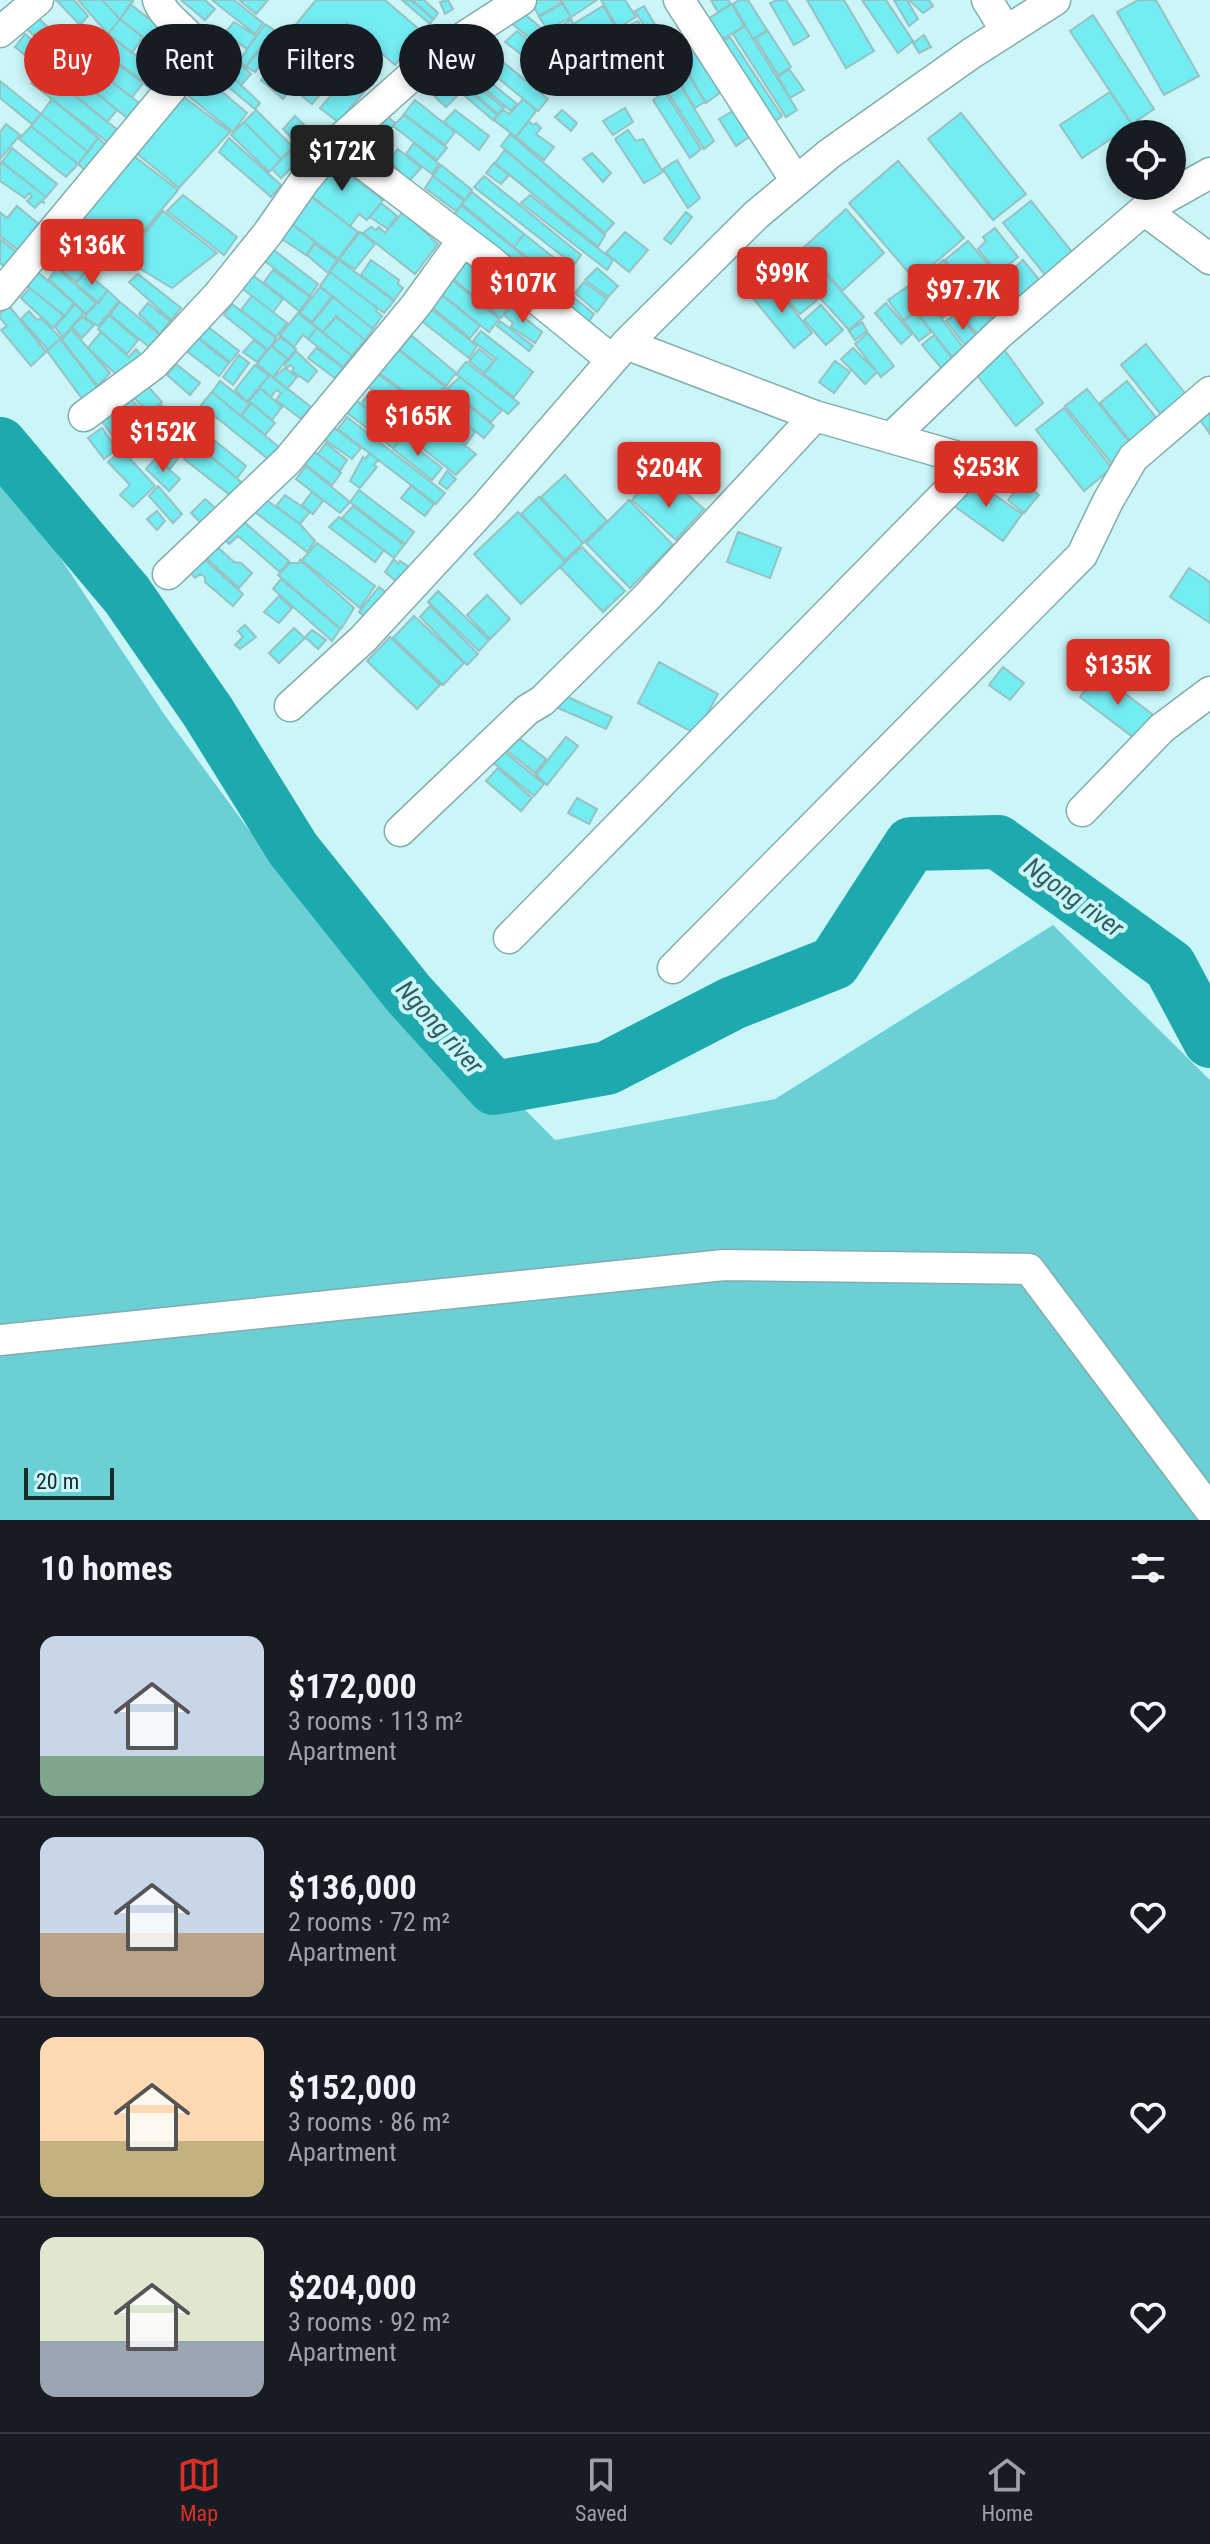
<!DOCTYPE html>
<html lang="en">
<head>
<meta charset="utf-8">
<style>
	:root { --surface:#171b24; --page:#242831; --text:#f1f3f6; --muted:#9ea1a6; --line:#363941; --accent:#d93025 }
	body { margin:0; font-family:"Roboto Condensed",sans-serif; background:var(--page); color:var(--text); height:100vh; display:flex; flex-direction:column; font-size:30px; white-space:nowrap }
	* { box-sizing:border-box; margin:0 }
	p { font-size:26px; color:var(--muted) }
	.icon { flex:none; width:44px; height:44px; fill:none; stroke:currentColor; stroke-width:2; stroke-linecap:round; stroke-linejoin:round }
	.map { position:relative; height:1520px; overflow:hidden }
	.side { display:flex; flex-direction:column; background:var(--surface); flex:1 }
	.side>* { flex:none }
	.hud { position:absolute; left:24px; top:24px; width:800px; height:72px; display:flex; gap:16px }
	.tools { position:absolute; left:1106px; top:120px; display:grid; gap:16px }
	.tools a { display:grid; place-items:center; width:80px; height:80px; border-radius:50%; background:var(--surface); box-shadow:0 4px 12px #0003; font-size:40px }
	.scale { position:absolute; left:24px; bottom:20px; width:90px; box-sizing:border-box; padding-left:8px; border:4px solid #1a2b2c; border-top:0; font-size:22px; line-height:28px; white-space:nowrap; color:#1a2b2c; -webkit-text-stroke:6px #caf6f8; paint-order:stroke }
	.price { position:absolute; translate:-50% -68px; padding:0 18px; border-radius:8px; background:var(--accent); color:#fff; font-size:26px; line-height:52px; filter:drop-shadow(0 2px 4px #0008) }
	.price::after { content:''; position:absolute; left:50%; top:48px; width:24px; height:18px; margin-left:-12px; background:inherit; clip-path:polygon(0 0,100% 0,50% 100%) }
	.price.on { background:#222; color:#fff }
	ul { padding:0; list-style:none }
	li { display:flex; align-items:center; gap:24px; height:200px; padding:0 40px }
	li+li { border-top:2px solid var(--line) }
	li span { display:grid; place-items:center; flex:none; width:224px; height:160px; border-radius:16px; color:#555 }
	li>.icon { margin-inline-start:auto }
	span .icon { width:96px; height:96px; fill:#fffc; stroke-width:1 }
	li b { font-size:34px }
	h2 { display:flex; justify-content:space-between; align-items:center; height:96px; padding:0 40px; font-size:34px }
	.tag { padding:0 28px; border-radius:36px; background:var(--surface); box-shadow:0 4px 12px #0003; font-size:28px; line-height:72px }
	.tag.on { background:var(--accent); color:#fff }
	.tab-bar { display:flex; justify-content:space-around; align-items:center; height:112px; border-top:2px solid var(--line); background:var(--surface); font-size:22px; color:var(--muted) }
	.tab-bar a { display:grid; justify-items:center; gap:4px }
	.tab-bar .on { color:var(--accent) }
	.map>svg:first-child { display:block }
	.green { fill:#6bd0d5 }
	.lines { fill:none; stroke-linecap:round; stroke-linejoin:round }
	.river { stroke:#1ea9af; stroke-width:54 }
	.building { fill:#73ecf2; stroke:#97c1c3; stroke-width:2 }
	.street-casing { stroke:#82acae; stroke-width:33 }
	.street { stroke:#fff; stroke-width:30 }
	.labels { text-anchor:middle; stroke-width:8; stroke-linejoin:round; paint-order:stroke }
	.water-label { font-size:26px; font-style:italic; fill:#2b5f61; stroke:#caf6f8 }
</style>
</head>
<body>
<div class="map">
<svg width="1210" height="1520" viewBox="0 0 1210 1520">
	<rect width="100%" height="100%" fill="#caf6f8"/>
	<path class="green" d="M0 467 164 714 249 830 555 1140 775 1099 1053 925 1210 1080V1520H0Z"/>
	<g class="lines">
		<path class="river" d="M0 444 127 595 208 712 293 849 408 993 494 1088 607 1068 733 1003 834 963 911 844 998 842 1170 966 1210 1041"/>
	</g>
	<path class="building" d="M56 0H74L88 16 80 25Z
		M78 0H102L120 19 108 34Z
		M102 0H131L133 1 120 19Z
		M181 0H205L215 9 205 20Z
		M212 0H234L263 23 255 34Z
		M239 0H268L256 14Z
		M316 0H385L421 31 395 65 347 23 322 55 340 72 312 104 263 64 285 35 301 48 307 41 293 28Z
		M402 0H411L433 19 430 24Z
		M412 0H424L438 13 434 19Z
		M448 0 453 9 445 14 440 2Z
		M534 0H559L561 3 539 16 531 2Z
		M561 0H597L571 17Z
		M601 0H625L636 17 618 28Z
		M711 0H728L731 4 718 12Z
		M739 0H748L767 30 753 39 733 4Z
		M778 0H786L809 36 794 45 770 3Z
		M807 0H844L874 51 846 68Z
		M862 0H886L913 41 898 53Z
		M894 0H907L918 19 909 26Z
		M909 0H929L933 6 923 13Z
		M1138 0H1156L1199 76 1164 95 1117 12Z
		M130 4 184 46 172 61 120 19Z
		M562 4 571 17 548 30 539 17Z
		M732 4 744 26 718 42 703 22Z
		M603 6 616 28 588 46 575 23Z
		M644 6 664 40 655 42 635 11Z
		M522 12 563 46 554 57 507 20Z
		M34 14 84 61 73 74 22 24Z
		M1093 15 1154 109 1132 124 1070 31Z
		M120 19 143 37 132 53 108 34Z
		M571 19 577 32 565 41 556 30Z
		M638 21 655 49 636 60 619 30Z
		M234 22 256 36 247 49 225 33Z
		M265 24 274 30 246 66 239 61Z
		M745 26 797 110 786 117 733 34Z
		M517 31 552 60 543 71 505 42Z
		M768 31 791 67 778 75 755 38Z
		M274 32 282 37 255 72 246 67Z
		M685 32 721 92 706 103 669 40Z
		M25 34 117 110 107 122 15 47Z
		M108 34 162 75 151 89 96 47Z
		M579 34 589 52 580 60 567 44Z
		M924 35 931 47 919 53 913 43Z
		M730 37 782 116 769 126 717 44Z
		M475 39 548 99 538 111 464 50Z
		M668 40 705 102 695 108 658 47Z
		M565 46 579 59 558 84 544 73Z
		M96 47 144 82 132 97 84 61Z
		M160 50 172 61 162 75 148 64Z
		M655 51 664 66 644 82 631 63Z
		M228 59 233 67 238 62 251 74 241 85 221 66Z
		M84 61 143 106 131 121 73 74Z
		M448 62 460 71 451 83 437 74Z
		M468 64 517 104 511 111 463 71Z
		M631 66 641 80 619 94 606 79Z
		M222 67 260 103 255 109 215 76Z
		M41 68 120 132 110 144 31 83Z
		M195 69 247 113 233 132 180 89Z
		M789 69 804 90 790 98 778 77Z
		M671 70 714 141 704 149 658 77Z
		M268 71 290 90 283 99 261 80Z
		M461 73 504 108 498 114 456 78Z
		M348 76 365 91 338 122 320 108Z
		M456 79 497 115 493 120 452 85Z
		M0 81 41 114 32 124 0 98Z
		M448 84 460 93 446 107 435 97Z
		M665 92 701 149 690 158 653 100Z
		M1110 92 1132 125 1082 158 1060 125Z
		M180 94 230 132 179 188 135 152Z
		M52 99 98 138 88 152 41 114Z
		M523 99 536 111 516 137 494 120 503 110 510 114Z
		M415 100 455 132 445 145 404 114Z
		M625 108 633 122 613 135 603 121Z
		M256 110 293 147 281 159 244 122Z
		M455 110 489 136 479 150 444 122Z
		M562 110 577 123 571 131 555 117Z
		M733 111 749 137 736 146 719 119Z
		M961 113 1026 194 993 220 928 139Z
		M41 114 88 152 78 164 31 126Z
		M404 115 447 148 437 160 393 126Z
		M295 116 321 141 308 155 283 129Z
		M388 117 395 123 374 150 367 144Z
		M529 121 533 125 536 123 541 128 536 134 554 147 544 160 516 137Z
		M244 122 281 159 269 172 231 135Z
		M6 124 20 135 0 159V132Z
		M31 126 78 164 66 177 19 139Z
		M628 130 636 141 643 139 663 172 644 183 615 139Z
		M510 134 614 223 605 233 501 146Z
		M385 137 393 145 383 158 374 150Z
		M98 138 108 147 88 173 78 164Z
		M229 138 281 185 271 197 219 152Z
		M414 143 439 164 432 174 406 154Z
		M12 148 57 184 46 197 2 162Z
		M293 148 302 157 281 178 272 169Z
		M398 149 421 168 409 181 389 161Z
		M505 150 605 235 598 247 495 163Z
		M130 153 178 190 119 261 73 226Z
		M592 153 611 173 603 182 583 159Z
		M328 158 383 200 367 220 359 214 350 226 304 190Z
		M677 160 700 198 688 208 663 169Z
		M0 161 46 197 42 201 45 203 40 202 35 208 27 201 32 196 29 193 25 198 0 181Z
		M898 161 964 238 915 280 849 203Z
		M494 163 509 175 501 184 486 173Z
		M441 165 472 190 465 200 433 176Z
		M433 176 464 201 456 211 425 188Z
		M484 176 581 255 574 265 474 187Z
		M303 191 358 232 338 259 282 216Z
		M472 192 524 234 514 247 462 204Z
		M183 195 237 237 224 255 167 211Z
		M530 195 613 260 607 270 521 203Z
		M1031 201 1073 253 1046 276 1003 223Z
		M381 203 397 216 388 229 370 217Z
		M461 205 594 314 584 329 450 220Z
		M17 206 41 226 21 252 0 236V212L7 218Z
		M846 209 884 253 842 291 804 247Z
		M163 211 217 253 172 288 124 259Z
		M403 212 438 244 415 274 363 233 371 227 376 230 379 227 385 233Z
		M686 212 692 217 671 244 664 239Z
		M285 219 315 242 306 255 273 233Z
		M995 228 1018 257 998 273 978 249 986 241 983 237Z
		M360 232 375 244 355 269 339 259Z
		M625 232 648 250 629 272 606 253Z
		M524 234 572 272 563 285 514 247Z
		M0 239 19 254 7 269 0 263Z
		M968 241 998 276 975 296 945 260Z
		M52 244 86 271 76 282 47 257Z
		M266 244 318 284 310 296 257 255Z
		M315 244 337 260 328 273 307 255Z
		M805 251 826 273 811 287 790 266Z
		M460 257 513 302 501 318 447 274Z
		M339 260 394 301 384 313 330 272Z
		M371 260 399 280 398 284 403 288 394 300 361 275Z
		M943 260 974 298 957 311 927 274Z
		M1023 260 1046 288 1026 305 1003 278Z
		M787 265 817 300 800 314 770 280Z
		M32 267 74 303 65 316 20 280Z
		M57 268 96 303 86 314 49 279Z
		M597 268 618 286 608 297 585 280Z
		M246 270 283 299 273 312 235 283Z
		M273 270 310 297 299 311 264 282Z
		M85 272 107 290 99 303 76 284Z
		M330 272 377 308 376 311 382 316 373 329 320 286Z
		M138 274 181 308 171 320 129 282Z
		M446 275 499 319 489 332 435 289Z
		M827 275 864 317 849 330 812 289Z
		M927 276 953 309 943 318 916 285Z
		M1002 281 1021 305 998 324 979 299Z
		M584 282 607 299 597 312 575 293Z
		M771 282 812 333 794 348 752 297Z
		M914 282 928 301 903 320 888 300Z
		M320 287 332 296 312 322 300 313Z
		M30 288 64 316 53 328 21 298Z
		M108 291 119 301 98 326 84 317Z
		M439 293 480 326 470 338 429 305Z
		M252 296 287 323 276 337 241 310Z
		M333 297 373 329 365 340 336 316 323 332 312 323Z
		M975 300 994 321 978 335 960 313Z
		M120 302 160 335 149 347 110 315Z
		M148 303 170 321 160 334 139 314Z
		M886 303 912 334 901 344 875 313Z
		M75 304 84 313 63 337 55 327Z
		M232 304 276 338 268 350 224 315Z
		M425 304 477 346 469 358 414 315Z
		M821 305 843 330 826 345 804 320Z
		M931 305 969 355 958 364 919 315Z
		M9 306 46 352 31 366 1 330 7 326 0 318V313Z
		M511 307 542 332 535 343 511 327 513 323 504 315Z
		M29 311 37 320 41 318 61 338 48 350 21 319Z
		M916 312 931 332 919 341 904 321Z
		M298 313 317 328 308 339 303 335 294 347 280 335Z
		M957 313 978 338 973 355 946 321Z
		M109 315 138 340 127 354 98 329Z
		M82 317 94 325 82 338 72 327Z
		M336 317 365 340 352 356 323 332Z
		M198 319 239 351 230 362 189 330Z
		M500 321 533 346 529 351 497 326Z
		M862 322 867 331 855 340 849 331Z
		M317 328 352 356 343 367 308 339Z
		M71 329 110 373 98 386 62 340Z
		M481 331 533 372 514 397 484 374 496 359 473 341Z
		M101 332 129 357 136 349 142 356 122 380 88 348Z
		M868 333 894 366 881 377 855 344Z
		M411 335 456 373 446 386 400 350Z
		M934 335 954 361 943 370 922 345Z
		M195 336 229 363 219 376 184 349Z
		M280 337 296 349 288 359 272 346Z
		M60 339 104 396 89 408 47 351Z
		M254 340 267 350 257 362 243 352Z
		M391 344 444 386 427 408 372 368Z
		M1146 344 1192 402 1167 422 1121 365Z
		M271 346 287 359 273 377 257 364Z
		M316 348 343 368 335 378 308 358Z
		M853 348 877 372 865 384 841 359Z
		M1003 348 1043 403 1016 426 973 370Z
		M479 349 494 361 484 373 469 361Z
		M296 351 317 371 308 382 292 371 294 368 290 365 287 368 284 365Z
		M239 355 249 363 233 385 223 377Z
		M835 361 850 372 834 393 819 382Z
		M466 362 519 403 508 414 456 374Z
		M176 364 200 383 190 395 167 375Z
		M255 365 269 376 247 402 235 390Z
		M285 368 297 377 287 389 273 378Z
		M370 368 425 409 416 423 361 381Z
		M270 375 311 407 301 419 276 400 281 393 276 390 271 397 259 387Z
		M460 377 502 410 491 422 448 388Z
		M142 380 162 402 149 414 129 392Z
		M220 381 249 404 241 416 212 392Z
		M1127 381 1162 425 1135 447 1100 403Z
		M445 387 494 426 484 438 435 399Z
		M260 388 282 407 272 420 249 401Z
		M1087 389 1134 448 1113 465 1065 406Z
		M370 391 413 425 404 437 361 404Z
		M212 392 279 447 268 459 201 405Z
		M127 395 182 453 170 469 110 406Z
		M356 400 402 437 393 448 346 412Z
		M438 402 475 432 466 444 428 414Z
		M1210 402V434L1195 413Z
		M251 403 275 423 265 435 242 416Z
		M108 405 121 424 117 427 120 433 114 438 95 412Z
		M161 405 196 438 184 452 149 417Z
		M1064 408 1112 468 1084 491 1036 430Z
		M425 415 476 454 456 475 407 436Z
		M347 417 445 493 436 504 338 429Z
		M328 423 361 448 352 459 318 435Z
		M102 428 117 449 104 459 88 438Z
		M203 431 246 466 237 478 194 442Z
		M403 437 442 468 432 480 393 449Z
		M193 442 246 486 235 499 184 459 186 456 183 453Z
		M326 443 347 460 340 471 318 454Z
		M307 446 341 473 332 485 297 458Z
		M122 450 155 486 133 507 120 495 130 485 108 462Z
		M370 453 378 460 374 465 377 467 360 488 350 481 363 457 365 459Z
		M156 458 180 479 169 491 146 469Z
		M306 466 350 502 340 513 296 479Z
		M447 471 456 479 447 489 439 483Z
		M565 475 607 521 583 543 541 497Z
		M969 477 1022 514 1003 541 950 503Z
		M1023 482 1039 495 1024 513 1008 500Z
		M647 483 666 501 679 487 704 509 676 540 632 500Z
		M158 486 182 514 173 523 149 496Z
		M411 486 434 504 425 516 401 498Z
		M359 490 414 532 405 544 350 502Z
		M312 492 323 501 313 514 302 505Z
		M285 495 310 512 300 524 276 506Z
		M262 497 300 524 315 541 307 552 251 509Z
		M539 497 583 543 565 560 521 514Z
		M205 499 222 514 208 530 191 513Z
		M629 500 673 545 630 588 586 543Z
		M353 506 404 545 394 558 342 518Z
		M157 511 165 521 157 530 147 519Z
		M518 512 565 562 521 604 474 554Z
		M236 515 289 561 280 572 238 536 229 544 219 533Z
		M339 517 384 550 375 562 329 527Z
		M738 532 781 548 770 578 727 562Z
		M212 542 234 562 241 563 252 573 239 588 205 557Z
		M317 543 375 586 360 608 302 560Z
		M582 547 625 591 603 612 560 567Z
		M203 558 243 594 233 606 205 582V577L200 574 195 578 186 568 203 563Z
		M394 559 398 564 400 561 409 567 397 582 385 572Z
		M300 560 354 608 341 629 278 575 290 563H299Z
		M1189 568 1210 582V623L1170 597Z
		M281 579 340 629 332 641 273 589Z
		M379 587 388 594 370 620 359 612Z
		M438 591 489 640 479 651 428 602Z
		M487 595 510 619 490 639 467 615Z
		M279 596 292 608 279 623 264 612Z
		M430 606 478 654 467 665 420 617Z
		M414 616 464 663 443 685 393 638Z
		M245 625 256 637 240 649 235 645 243 637 238 631Z
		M294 628 305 638 279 663 269 653Z
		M312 630 326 640 318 649 305 637Z
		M390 637 440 685 417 709 367 661Z
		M659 662 718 694 696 734 638 703Z
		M1003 667 1024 683 1010 700 989 685Z
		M1098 673 1156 717 1138 741 1080 697Z
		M548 688 612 717 606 729 542 701Z
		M516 736 546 759 535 773 506 750Z
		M566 737 578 746 547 785 536 775Z
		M495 744 544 784 534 796 485 756Z
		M498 768 532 798 521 811 486 781Z
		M577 798 597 809 589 824 568 813Z"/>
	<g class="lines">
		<defs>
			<path id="street" d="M679 0 796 181
				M987 0 1006 31
				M0 32 38 0
				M336 143 488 259 612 360
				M1144 210 1210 259
				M0 295 185 72 196 47C187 28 164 19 158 0
				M84 416 153 365 219 294 268 233 305 180 336 143 433 57 521 0
				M891 438 999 334 1144 210 1210 173
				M168 574 288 460 416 305 463 240
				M290 706 363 639 485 507 626 344 756 215 829 154 972 53 1055 0
				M1082 811 1162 728 1210 692
				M400 831 527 710 542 701 647 597 815 416
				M509 938 958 481 966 466 958 457 815 416 626 344
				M673 968 1082 555 1108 501 1133 458 1210 392
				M0 1340 724 1265 1029 1269 1210 1510"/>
		</defs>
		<use href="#street" class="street-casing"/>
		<use href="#street" class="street"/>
	</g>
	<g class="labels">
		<g class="water-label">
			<text transform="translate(1074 897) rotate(36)" y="9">Ngong river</text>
			<text transform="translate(440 1027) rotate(48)" y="9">Ngong river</text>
		</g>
	</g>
</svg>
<div class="tools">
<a><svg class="icon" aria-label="locate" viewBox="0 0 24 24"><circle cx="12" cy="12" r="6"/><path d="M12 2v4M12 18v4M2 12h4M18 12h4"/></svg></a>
</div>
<div class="scale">20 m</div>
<b class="price on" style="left:342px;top:193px">$172K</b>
<b class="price" style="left:92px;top:287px">$136K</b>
<b class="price" style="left:782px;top:315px">$99K</b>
<b class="price" style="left:523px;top:325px">$107K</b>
<b class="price" style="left:963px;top:332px">$97.7K</b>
<b class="price" style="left:418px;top:458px">$165K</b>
<b class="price" style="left:163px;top:474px">$152K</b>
<b class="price" style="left:986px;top:509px">$253K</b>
<b class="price" style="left:669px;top:510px">$204K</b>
<b class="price" style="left:1118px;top:707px">$135K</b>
<div class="hud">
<a class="tag on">Buy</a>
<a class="tag">Rent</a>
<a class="tag">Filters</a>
<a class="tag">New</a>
<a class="tag">Apartment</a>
</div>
</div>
<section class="side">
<h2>10 homes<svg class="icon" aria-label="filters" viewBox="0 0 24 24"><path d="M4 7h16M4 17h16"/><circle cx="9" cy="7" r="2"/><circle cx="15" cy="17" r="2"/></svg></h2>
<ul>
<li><span style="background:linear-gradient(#c9d6e8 75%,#7fa58c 0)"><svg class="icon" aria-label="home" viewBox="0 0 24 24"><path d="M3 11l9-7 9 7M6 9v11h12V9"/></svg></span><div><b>$172,000</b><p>3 rooms · 113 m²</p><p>Apartment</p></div><svg class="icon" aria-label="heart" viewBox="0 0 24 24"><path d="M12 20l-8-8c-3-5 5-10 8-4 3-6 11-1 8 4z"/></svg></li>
<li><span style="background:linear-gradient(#c9d6e8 60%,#b9a48a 0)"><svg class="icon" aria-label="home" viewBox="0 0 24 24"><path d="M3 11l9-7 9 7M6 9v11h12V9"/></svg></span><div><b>$136,000</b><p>2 rooms · 72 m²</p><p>Apartment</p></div><svg class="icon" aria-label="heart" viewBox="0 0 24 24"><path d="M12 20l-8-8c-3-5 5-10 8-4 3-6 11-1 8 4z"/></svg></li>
<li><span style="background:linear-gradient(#ffd9b3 65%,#c2b280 0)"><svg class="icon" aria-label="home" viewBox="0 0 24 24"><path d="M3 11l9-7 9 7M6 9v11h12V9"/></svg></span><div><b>$152,000</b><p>3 rooms · 86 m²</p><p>Apartment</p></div><svg class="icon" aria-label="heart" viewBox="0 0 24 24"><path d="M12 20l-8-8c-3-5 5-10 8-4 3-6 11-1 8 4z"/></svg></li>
<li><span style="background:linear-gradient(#dfe7d0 65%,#9aa5b1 0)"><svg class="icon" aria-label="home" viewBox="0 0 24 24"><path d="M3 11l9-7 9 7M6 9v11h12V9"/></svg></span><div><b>$204,000</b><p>3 rooms · 92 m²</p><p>Apartment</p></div><svg class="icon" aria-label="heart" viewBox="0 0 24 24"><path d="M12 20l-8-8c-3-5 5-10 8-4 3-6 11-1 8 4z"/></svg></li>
</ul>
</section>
<nav class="tab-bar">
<a class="on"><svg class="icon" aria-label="map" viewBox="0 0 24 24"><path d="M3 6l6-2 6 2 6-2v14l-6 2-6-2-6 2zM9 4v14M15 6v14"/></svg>Map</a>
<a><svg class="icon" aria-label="saved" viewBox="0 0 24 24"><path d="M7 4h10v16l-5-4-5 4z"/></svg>Saved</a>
<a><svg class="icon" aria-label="home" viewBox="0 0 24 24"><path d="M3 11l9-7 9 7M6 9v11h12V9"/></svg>Home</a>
</nav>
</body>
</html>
